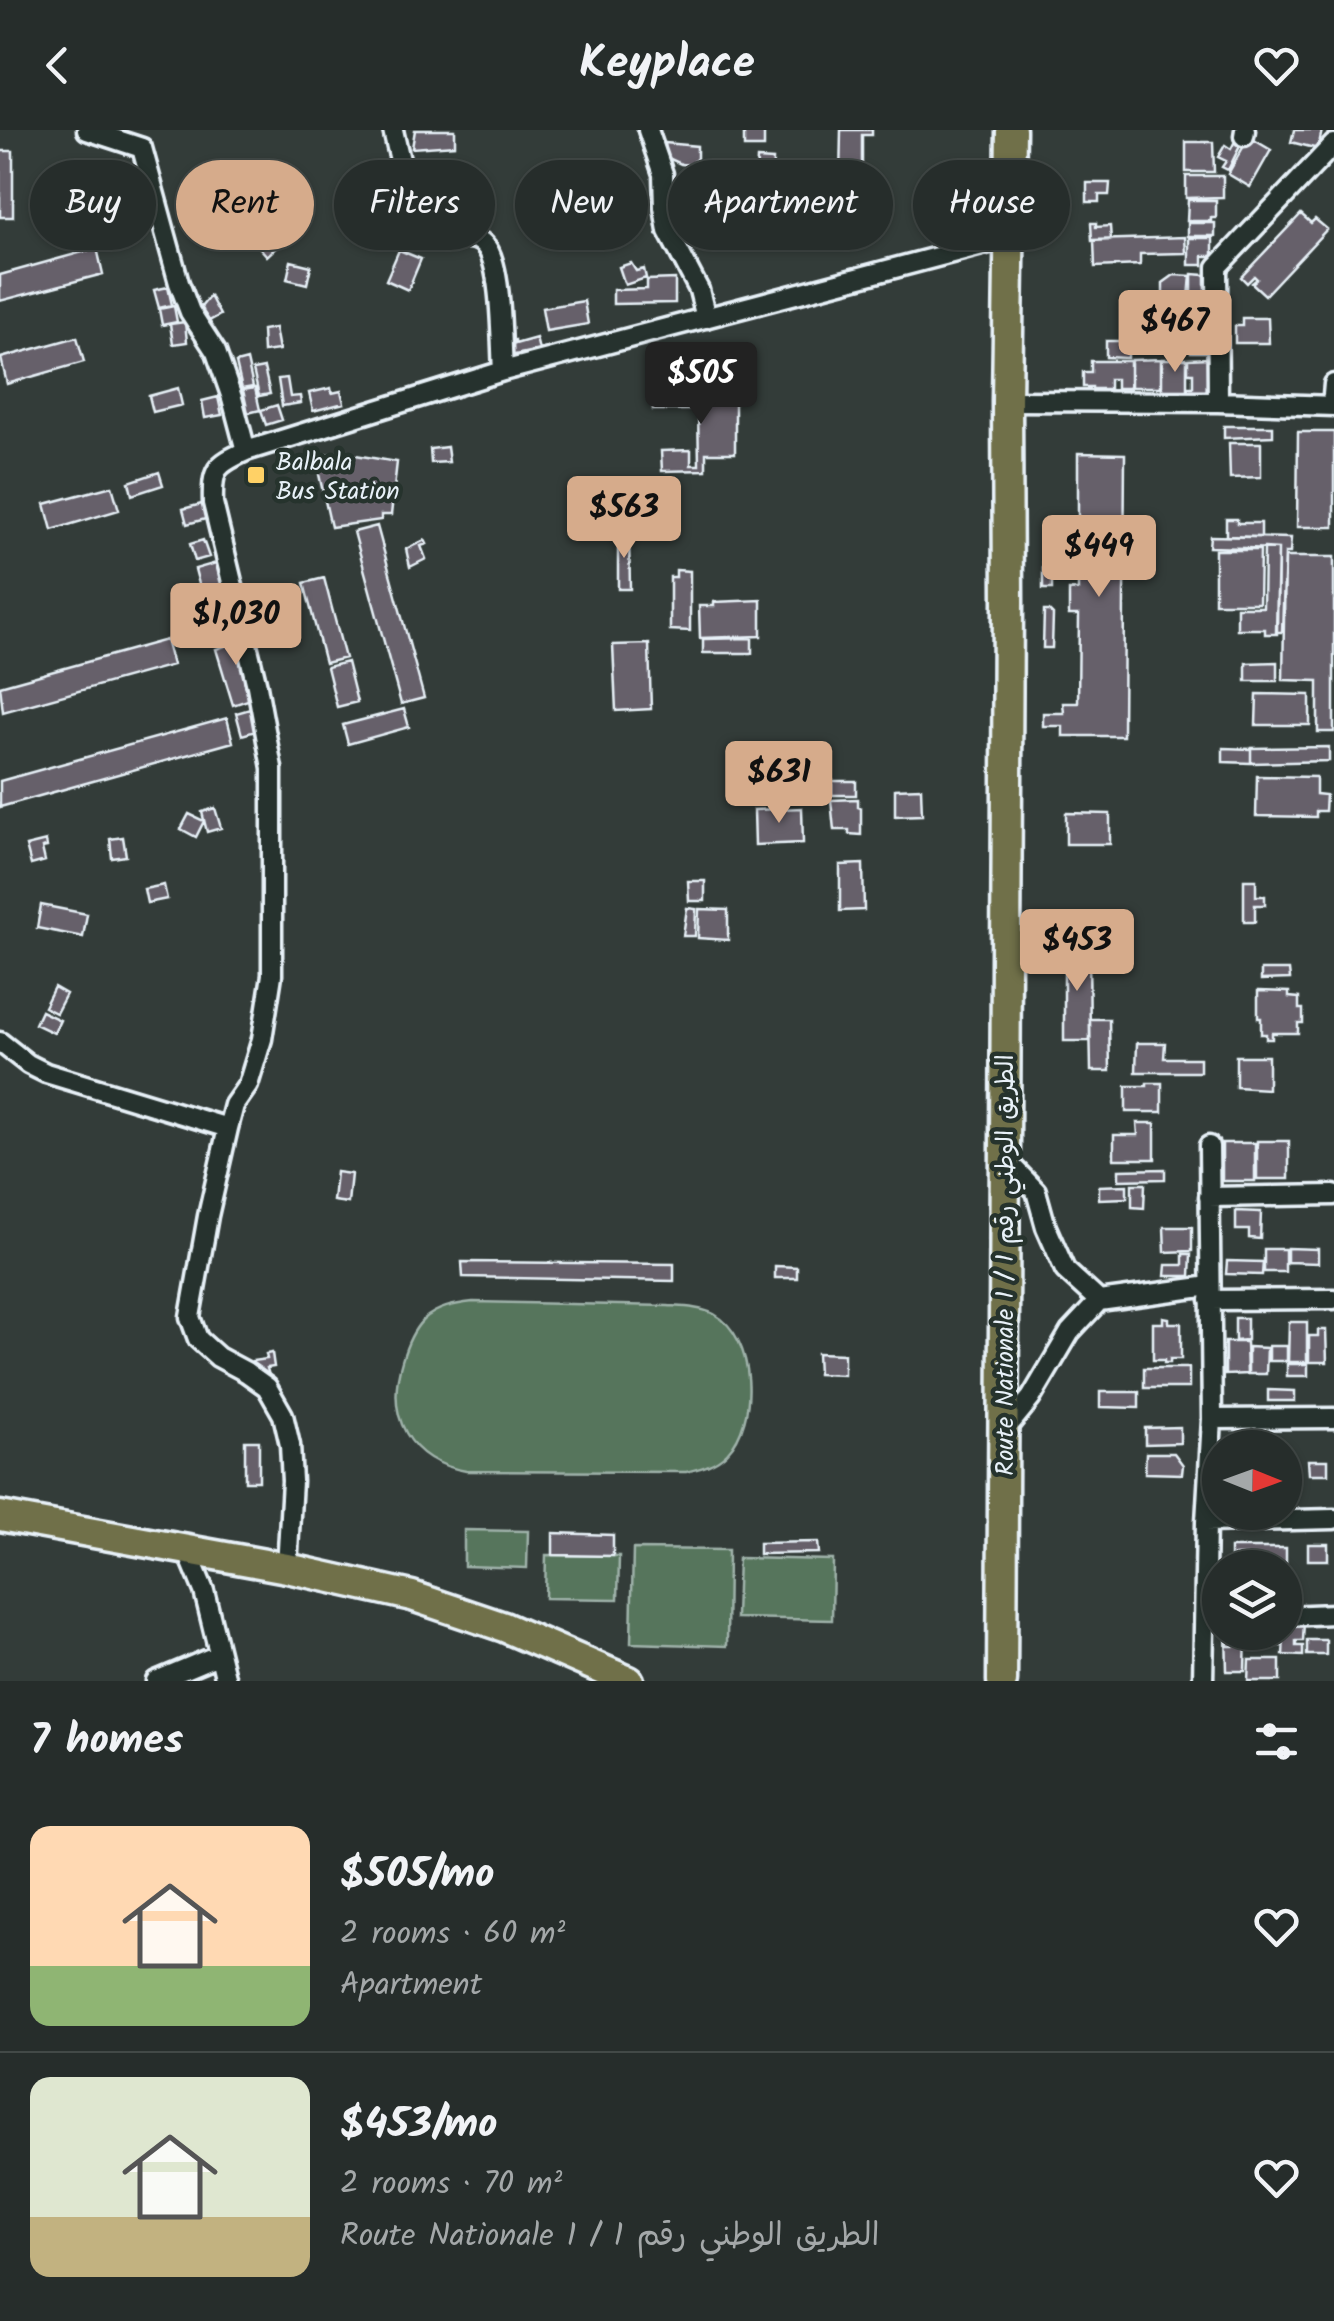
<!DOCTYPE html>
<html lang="en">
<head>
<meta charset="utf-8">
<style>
	:root { --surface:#262d2b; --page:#2e3533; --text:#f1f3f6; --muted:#a4a8a9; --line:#424947; --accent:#d6ab8b }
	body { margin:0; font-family:Kalam,"Playpen Sans Arabic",sans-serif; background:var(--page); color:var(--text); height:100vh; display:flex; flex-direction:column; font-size:38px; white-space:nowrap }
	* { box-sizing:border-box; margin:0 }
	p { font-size:32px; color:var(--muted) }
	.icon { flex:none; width:55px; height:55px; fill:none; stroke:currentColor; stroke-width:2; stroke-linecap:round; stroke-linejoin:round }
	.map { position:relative; height:1551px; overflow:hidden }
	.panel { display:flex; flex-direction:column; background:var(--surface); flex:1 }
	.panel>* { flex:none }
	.hud { position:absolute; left:30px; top:30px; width:1275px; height:90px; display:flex; gap:20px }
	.needle { width:65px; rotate:91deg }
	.controls { position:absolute; left:1202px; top:1300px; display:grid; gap:20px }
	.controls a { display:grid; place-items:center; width:100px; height:100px; border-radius:50%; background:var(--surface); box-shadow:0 2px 8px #0004,0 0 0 2px var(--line); font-size:50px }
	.price { position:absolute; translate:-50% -85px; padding:0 22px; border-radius:10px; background:var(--accent); color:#111; font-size:32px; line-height:65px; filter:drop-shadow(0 2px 5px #0008) }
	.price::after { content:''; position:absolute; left:50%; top:60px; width:30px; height:22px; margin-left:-15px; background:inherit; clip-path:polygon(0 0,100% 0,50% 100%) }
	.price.on { background:#222; color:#fff }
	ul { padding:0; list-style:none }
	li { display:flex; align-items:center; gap:30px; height:250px; padding:0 30px }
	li+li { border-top:2px solid var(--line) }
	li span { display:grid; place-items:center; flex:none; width:280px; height:200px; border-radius:20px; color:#555 }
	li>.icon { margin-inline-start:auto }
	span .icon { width:120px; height:120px; fill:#fffc; stroke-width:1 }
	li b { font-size:42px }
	h2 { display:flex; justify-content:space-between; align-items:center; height:120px; padding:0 30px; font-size:42px }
	.chip { padding:0 35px; border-radius:45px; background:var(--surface); box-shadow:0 2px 8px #0004,0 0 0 2px var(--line); font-size:35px; line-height:90px }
	.chip.on { background:var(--accent); color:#111 }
	header { display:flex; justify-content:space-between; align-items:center; height:130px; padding:0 30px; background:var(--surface); font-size:45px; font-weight:700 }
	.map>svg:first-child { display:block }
	.green { fill:#56745c; stroke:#9fb2aa; stroke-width:2.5 }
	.building { fill:#66616b; stroke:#e8f1f8; stroke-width:2.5 }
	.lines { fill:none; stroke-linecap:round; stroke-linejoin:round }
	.street-casing { stroke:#e8f1f8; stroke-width:25 }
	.primary-casing { stroke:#e8f1f8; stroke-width:35 }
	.street { stroke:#26332d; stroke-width:18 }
	.primary { stroke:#70704a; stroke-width:28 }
	.poi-dot { fill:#ffd166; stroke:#26332d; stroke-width:4 }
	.labels { text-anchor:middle; stroke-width:9; stroke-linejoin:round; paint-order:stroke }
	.poi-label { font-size:25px; fill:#e8f1f8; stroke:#26332d; text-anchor:start }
	.street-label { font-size:25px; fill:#e8f1f8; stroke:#26332d }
</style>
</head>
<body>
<header><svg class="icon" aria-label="back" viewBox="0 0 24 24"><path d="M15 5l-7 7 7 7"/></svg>Keyplace<svg class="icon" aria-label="heart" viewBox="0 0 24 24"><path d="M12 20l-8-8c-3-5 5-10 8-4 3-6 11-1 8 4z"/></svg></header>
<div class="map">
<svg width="1334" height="1551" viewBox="0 0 1334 1551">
	<rect width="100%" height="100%" fill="#333c39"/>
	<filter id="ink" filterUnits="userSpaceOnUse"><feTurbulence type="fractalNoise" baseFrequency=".01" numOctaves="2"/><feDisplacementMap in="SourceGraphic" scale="20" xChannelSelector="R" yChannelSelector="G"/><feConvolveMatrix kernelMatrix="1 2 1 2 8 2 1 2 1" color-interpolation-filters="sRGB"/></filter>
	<g filter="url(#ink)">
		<path class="green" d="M473 1172 668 1176C683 1177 700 1177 714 1184 756 1207 759 1290 727 1323 715 1335 701 1338 686 1342L466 1341C409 1331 385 1287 402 1231 406 1217 412 1201 423 1190 437 1177 455 1174 473 1172Z
			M464 1400 528 1401 527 1438 464 1436Z
			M633 1419 728 1420 727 1516 631 1513Z
			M546 1425 619 1426 618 1469 545 1468Z
			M738 1428 833 1430 832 1490 736 1488Z"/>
		<path class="building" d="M415 0H455V15L412 18Z
			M841 0H872V5H862V50H840Z
			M1294 0H1322L1318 19 1291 12Z
			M744 1 764 2V17H744Z
			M1249 7 1271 20 1250 57 1228 44Z
			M1235 11 1241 14 1228 40 1222 37 1226 31 1218 27 1225 15 1231 19Z
			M1186 12H1213L1214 42H1186Z
			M665 13 697 16V28L691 35 681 34 666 27Z
			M0 21H13V87H0Z
			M757 29 773 30 772 50 756 49Z
			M718 41V56L684 59 683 45Z
			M1186 46H1223V67L1186 68Z
			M1087 53H1110L1109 65H1099V72H1087Z
			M846 54 864 55V100H846Z
			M821 58H835L834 84H821Z
			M717 66V81L687 84 688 68Z
			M1188 70H1216V88H1211V91H1187Z
			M283 82 297 98 267 126 253 110Z
			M1301 84 1311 93 1315 89 1327 99 1265 165 1252 153 1257 149 1254 146 1247 153 1241 147Z
			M807 91 809 115H716L717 93Z
			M717 93 716 115 702 113V97Z
			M1091 93H1096V97L1110 96 1111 110 1092 111Z
			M1188 93H1215V106H1188Z
			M1185 107 1186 123 1140 124V135L1095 137 1094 110Z
			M1189 108H1213V126H1203V135H1189Z
			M97 118 103 144 0 171V145Z
			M399 120 421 129 408 160 386 150Z
			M291 131 311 136 307 154 287 149Z
			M631 133 636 141 644 139 646 148 625 155 619 137Z
			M1192 144 1205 145V154H1212V172H1192Z
			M1174 145 1191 146 1189 167 1163 166V153Z
			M675 149V173L613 174V160L647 159V150Z
			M168 157 172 175 159 178 154 160Z
			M210 166 220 185 209 191 205 185 201 187 198 183 203 180 201 177Z
			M584 171 588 194 546 201 542 178Z
			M174 176 177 192 162 195 159 179Z
			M1212 185V222H1191V186Z
			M1242 188H1268L1269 213H1235V196H1242Z
			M185 192 187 212 173 214 170 194Z
			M275 198 279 220 263 222 262 200Z
			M77 207 84 232 7 254 1 228Z
			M536 208 539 220 510 226 507 212 515 210V214Z
			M1106 211H1128V228L1106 227Z
			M652 226 689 228V226H703V240H653Z
			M1208 228 1209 263H1188V257H1193V243H1188V229Z
			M1161 229V257H1131V230Z
			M1162 229H1187V260H1162Z
			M247 230 253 257 242 259 236 233Z
			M1091 231H1130V258H1116V249H1109V259H1092V257H1083V242H1091Z
			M264 238 270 264 259 266 253 240Z
			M287 248 290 267 300 266 301 273 282 276 278 249Z
			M700 256 703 260 693 266H735V323H706V340L662 341 661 321 691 320V335H699L698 280H653L652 267 659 266 653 261V257L665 265 685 266Z
			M178 258 182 275 153 282 149 266Z
			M255 258 260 280 248 283 243 260Z
			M331 258 332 263 341 261 344 273 313 281 309 263Z
			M218 267 222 285 205 288 202 271Z
			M277 275 282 290 266 295 261 280Z
			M1224 296H1273V306L1224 308Z
			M1298 302H1334V397H1297Z
			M1229 313H1261V347L1230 348Z
			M447 317 449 332 431 333 430 319Z
			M338 322 397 332 391 385H381V390L331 397 315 327Z
			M1078 323 1125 324 1123 606H1063V596H1043V583H1064L1063 573H1078L1079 485H1069V460H1078Z
			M159 342 163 355 132 365 129 352Z
			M112 356 119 380 52 400 45 374Z
			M209 372 213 387 187 394 183 379Z
			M1226 389H1237V393H1261V407L1226 406Z
			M377 396 424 568 401 574 354 402Z
			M618 402H629L630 459H618Z
			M1210 406 1291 408 1290 423H1285L1282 502H1276L1278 419 1209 417Z
			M203 410 209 427 195 431 190 414Z
			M425 410 427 414 421 416 426 429 410 437 406 419Z
			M1264 418 1278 419 1277 504H1265V499H1237V477H1263Z
			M1215 420H1260L1259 473H1215Z
			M1043 426H1052V459H1043Z
			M1285 427H1334V602H1318V551L1283 550Z
			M223 431 234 494 219 498 216 490 209 492 195 439Z
			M676 440 690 441V501L670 500V447H676Z
			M324 448 345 528 325 533 304 453Z
			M761 470V506L700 508 699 476H714V472Z
			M1044 481H1049L1053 485 1052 518H1043Z
			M239 500 256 558 249 560 251 569 233 575 216 519 225 516 221 506Z
			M752 508V523H703V509Z
			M166 510 173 535 3 582 0 556Z
			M649 514 651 579 616 581 613 515Z
			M347 532 357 572 337 577 327 537Z
			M1277 532V551H1246V533Z
			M1257 564 1310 565V595H1256Z
			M250 579 256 601 242 605 236 583Z
			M404 579 409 597 348 614 343 595Z
			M227 588 233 612 0 677V651Z
			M1329 617V631L1251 633V618Z
			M1223 618 1251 619V633L1223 632Z
			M1257 646 1316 647V664L1326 665 1325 681H1316V687L1256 686Z
			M832 651H856V665H832Z
			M921 658 922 685 895 686V659Z
			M858 669V677L861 678V705L849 704V700H834L831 670Z
			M215 678 221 698 207 702 202 682Z
			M802 678 803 713 755 715 754 680Z
			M1066 683 1110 684V714H1066Z
			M189 684 204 691 196 707 181 699Z
			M123 707 126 726 112 728 110 709Z
			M46 711 47 717 42 718 45 731 31 735 26 716Z
			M863 734 864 780 840 781V735Z
			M1244 750H1256V766H1265V775H1255V792H1244Z
			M688 751H705V771H689Z
			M164 755 167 769 147 773 144 759Z
			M41 775 87 784 83 807 37 798Z
			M687 778 696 779 695 806H683Z
			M699 779 728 780V810L698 808Z
			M1089 816 1090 911H1064V817Z
			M1261 840H1289L1290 849 1261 850Z
			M54 857 66 864 56 883 44 877Z
			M1258 861 1289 862V867L1299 868V879H1303V893H1298V903H1272V909H1266V904H1261V888H1258Z
			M41 881 60 890 54 903 35 894Z
			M1090 889H1109L1110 941H1091Z
			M1137 913H1165L1164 928H1200V942H1136Z
			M1236 926H1268V959L1236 957Z
			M1147 953H1162V982H1126V956H1147Z
			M1137 993H1155V1029H1114V1005H1138Z
			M1257 1011H1289V1049H1257Z
			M1222 1013H1255V1051H1222Z
			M1165 1039V1049L1119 1050V1040Z
			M336 1042 351 1044 348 1073 333 1071Z
			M1132 1054H1145L1144 1078 1132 1077Z
			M1127 1055V1068L1099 1069V1056Z
			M1236 1081 1261 1082 1260 1109 1249 1108V1100H1236Z
			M1164 1097H1192V1121L1165 1122Z
			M1287 1118 1318 1119V1133L1287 1132Z
			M1264 1119H1285V1142H1264Z
			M1183 1124H1191L1190 1146H1165L1166 1135H1183Z
			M1227 1131 1263 1132 1262 1145 1226 1144Z
			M462 1132 674 1134V1151L463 1147Z
			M775 1136 797 1137V1148H775Z
			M1163 1187 1169 1188V1193H1181V1229H1170V1233H1164V1230H1153V1193H1163Z
			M1235 1188H1247V1210L1235 1211Z
			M1289 1192H1307V1232H1288Z
			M1318 1200H1326L1327 1232H1309V1206H1318Z
			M1225 1212H1246L1247 1244 1225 1245Z
			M1269 1216H1287V1231H1269Z
			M1248 1217 1267 1218 1266 1244H1248Z
			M272 1223 274 1237 267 1238 269 1246 262 1247 260 1239 253 1240 252 1231 267 1229 266 1224Z
			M817 1223 844 1224V1245L818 1244Z
			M1287 1234H1308V1246H1287Z
			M1144 1238H1189V1258H1144Z
			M1268 1260 1295 1261V1271H1268Z
			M1100 1262H1139V1278L1100 1277Z
			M1180 1297V1313L1145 1314V1298Z
			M245 1311H259V1351H245Z
			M1146 1323H1174L1183 1335 1182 1344 1145 1343Z
			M1308 1330H1328V1344H1309Z
			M553 1403 613 1405V1426L553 1425Z
			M818 1412 819 1423 759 1424V1413Z
			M1308 1414H1328V1430H1308Z
			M1230 1418H1286V1434H1245L1246 1426H1230Z
			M1285 1491H1304L1303 1511H1296V1516H1303V1526L1283 1525Z
			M1226 1502H1246L1245 1541H1227Z
			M1228 1502H1281V1516H1228Z
			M1307 1510H1326V1525H1307Z
			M1249 1530H1280V1551H1248Z"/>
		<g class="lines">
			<defs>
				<path id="street" d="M87 0 142 18 179 153 190 182 216 222 232 268 246 321
					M393 0C399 26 412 93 438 105 455 113 475 100 487 118 502 140 501 212 503 241
					M648 0 663 44 664 77 668 101 699 160 706 188
					M1244 6 1245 0
					M1007 271 1218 272 1334 276
					M1218 272 1217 137 1334 14
					M1332 276 1334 254
					M0 912 28 934 46 943 228 998
					M1005 1029 1036 1061 1046 1097 1065 1140 1099 1171
					M1209 1067 1334 1065
					M1210 1170 1334 1169
					M1212 1289 1334 1288
					M1004 1301 1031 1268 1070 1202 1099 1171 1210 1156
					M1206 1392 1334 1389
					M187 1420 204 1461 226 1551
					M287 1438 292 1351 290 1315 283 1285 267 1257 246 1242 218 1227 198 1209 190 1187 208 1086 228 998 234 975 248 955 262 909 272 845V638L257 556 213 373C212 339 215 335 246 321L503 241 1009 108
					M1285 1486 1334 1484
					M156 1551 218 1525
					M1203 1551 1206 1392 1212 1289 1209 1016"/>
				<path id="primary" d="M0 1386 287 1438 412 1466 504 1497 629 1551
					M1002 1551 1008 472 1007 271 1011 0"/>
			</defs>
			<use href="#street" class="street-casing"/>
			<use href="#primary" class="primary-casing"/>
			<use href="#street" class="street"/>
			<use href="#primary" class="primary"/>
		</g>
	</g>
	<rect class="poi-dot" x="246" y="335" width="20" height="20" rx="5"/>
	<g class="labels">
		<g class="poi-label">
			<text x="276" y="340">Balbala<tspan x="276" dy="29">Bus Station</tspan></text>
		</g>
		<g class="street-label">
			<text transform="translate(1004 1135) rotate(-90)" y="9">Route Nationale 1 / الطريق الوطني رقم 1</text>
		</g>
	</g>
</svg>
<div class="controls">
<a><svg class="needle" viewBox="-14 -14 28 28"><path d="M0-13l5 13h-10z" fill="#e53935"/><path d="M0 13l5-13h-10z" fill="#a4a8a9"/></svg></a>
<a><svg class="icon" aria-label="layers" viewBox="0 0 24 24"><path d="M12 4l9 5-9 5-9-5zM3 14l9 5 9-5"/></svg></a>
</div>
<b class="price" style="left:1175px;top:245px">$467</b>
<b class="price on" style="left:701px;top:297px">$505</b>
<b class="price" style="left:624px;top:431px">$563</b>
<b class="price" style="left:1099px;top:470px">$449</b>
<b class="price" style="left:236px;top:538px">$1,030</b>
<b class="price" style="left:779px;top:696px">$631</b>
<b class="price" style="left:1077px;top:864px">$453</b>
<div class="hud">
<a class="chip">Buy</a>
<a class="chip on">Rent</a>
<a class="chip">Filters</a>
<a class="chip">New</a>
<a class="chip">Apartment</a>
<a class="chip">House</a>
</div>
</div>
<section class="panel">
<h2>7 homes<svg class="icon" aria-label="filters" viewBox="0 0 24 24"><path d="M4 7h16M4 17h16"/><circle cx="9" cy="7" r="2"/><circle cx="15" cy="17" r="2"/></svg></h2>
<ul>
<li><span style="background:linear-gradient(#ffd9b3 70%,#8fb573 0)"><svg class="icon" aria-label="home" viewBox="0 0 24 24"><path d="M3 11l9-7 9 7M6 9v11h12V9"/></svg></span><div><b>$505/mo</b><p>2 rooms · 60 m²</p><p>Apartment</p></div><svg class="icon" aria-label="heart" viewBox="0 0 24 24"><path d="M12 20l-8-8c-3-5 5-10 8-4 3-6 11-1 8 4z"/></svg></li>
<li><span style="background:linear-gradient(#dfe7d0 70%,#c2b280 0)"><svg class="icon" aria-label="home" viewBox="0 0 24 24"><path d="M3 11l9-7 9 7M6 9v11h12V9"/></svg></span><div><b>$453/mo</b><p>2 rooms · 70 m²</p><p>Route Nationale 1 / الطريق الوطني رقم 1</p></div><svg class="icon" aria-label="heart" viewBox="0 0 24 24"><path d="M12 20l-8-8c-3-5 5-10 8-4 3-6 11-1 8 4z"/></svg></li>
</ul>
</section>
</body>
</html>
